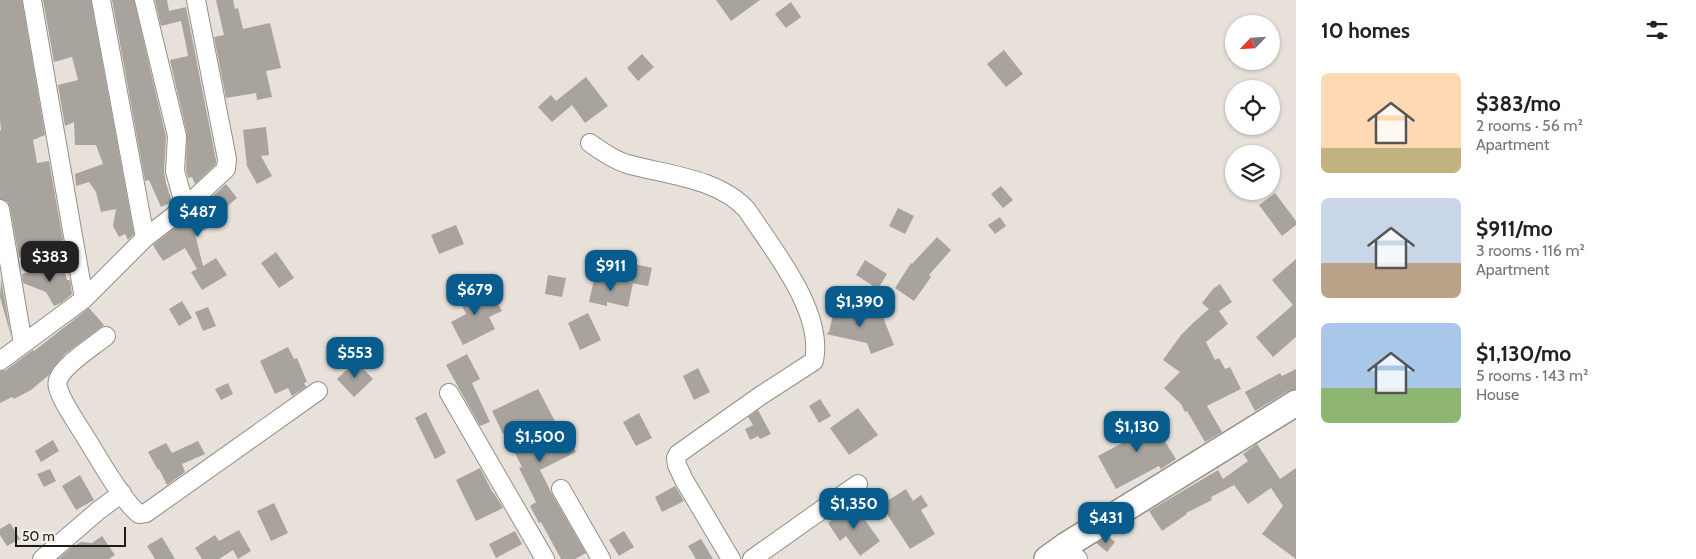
<!DOCTYPE html>
<html lang="en">
<head>
<meta charset="utf-8">
<style>
	:root { --surface:#fff; --page:#f2f2f2; --text:#222; --muted:#767676; --accent:#085b8d }
	body { margin:0; font-family:Cabin,sans-serif; background:var(--page); color:var(--text); height:100vh; display:flex; flex-direction:column; font-size:19px; white-space:nowrap }
	* { box-sizing:border-box; margin:0 }
	p { font-size:16px; color:var(--muted) }
	.icon { flex:none; width:28px; height:28px; fill:none; stroke:currentColor; stroke-width:2; stroke-linecap:round; stroke-linejoin:round }
	.map { position:relative; flex:1; overflow:hidden }
	.drawer { display:flex; flex-direction:column; background:var(--surface); width:400px }
	.drawer>* { flex:none }
	.needle { width:32px; rotate:245deg }
	.controls { position:absolute; left:1225px; top:15px; display:grid; gap:10px }
	.controls a { display:grid; place-items:center; width:55px; height:55px; border-radius:50%; background:var(--surface); box-shadow:0 1px 4px #0004; font-size:25px }
	.scale { position:absolute; left:15px; bottom:12px; width:111px; box-sizing:border-box; padding-left:5px; border:2px solid #1d1b18; border-top:0; font-size:14px; line-height:18px; white-space:nowrap; color:#1d1b18; -webkit-text-stroke:4px #f4efe7; paint-order:stroke }
	.price { position:absolute; translate:-50% -42px; padding:0 11px; border-radius:10px; background:var(--accent); color:#fff; font-size:16px; line-height:32px; filter:drop-shadow(0 1px 2px #0008) }
	.price::after { content:''; position:absolute; left:50%; top:30px; width:15px; height:11px; margin-left:-8px; background:inherit; clip-path:polygon(0 0,100% 0,50% 100%) }
	.price.current { background:#222; color:#fff }
	ul { padding:0; list-style:none }
	li { display:flex; align-items:center; gap:15px; height:125px; padding:0 25px }
	li span { display:grid; place-items:center; flex:none; width:140px; height:100px; border-radius:8px; color:#555 }
	li>.icon { margin-inline-start:auto }
	span .icon { width:60px; height:60px; fill:#fffc; stroke-width:1 }
	li b { font-size:21px }
	h2 { display:flex; justify-content:space-between; align-items:center; height:60px; padding:0 25px; font-size:21px }
	main { display:flex; flex:1; min-height:0 }
	.map>svg:first-child { display:block }
	.building { fill:#a8a39c }
	.lines { fill:none; stroke-linecap:round; stroke-linejoin:round }
	.street-casing { stroke:#938f88; stroke-width:20 }
	.secondary-casing { stroke:#938f88; stroke-width:28 }
	.street { stroke:#fff; stroke-width:18 }
	.secondary { stroke:#fff; stroke-width:25 }
</style>
</head>
<body>
<main>
<div class="map">
<svg width="1296" height="559" viewBox="0 0 1296 559">
	<rect width="100%" height="100%" fill="#e7e1da"/>
	<path class="building" d="M0 0H22L45 135 33 140 37 163 49 161 63 240 19 258 10 207 8 202 0 199V130H1L0 119Z
		M43 0H91L134 234 128 240 125 234 119 237 113 226 116 209 101 212 96 192 89 182 76 186 75 174 103 164 96 145H75L74 122 65 126 58 85 78 80 72 57 54 62Z
		M112 0H134L166 137 164 171 166 183 172 202 161 207 149 180 145 181Z
		M155 0H167L169 11 186 7 216 160V164L195 184 192 177 188 178 186 170 187 134 170 60 188 56 187 50 181 21 161 26Z
		M216 0H233L235 9 238 8 243 29 270 23 281 68 266 71 272 97 257 100 256 93 226 98 214 37 224 35Z
		M716 0H760L731 21Z
		M791 2 801 17 786 28 775 14Z
		M1004 50 1023 74 1006 87 987 64Z
		M642 54 654 67 638 81 627 68Z
		M586 77 608 106 585 123 572 105 552 122 538 107 551 95 556 101Z
		M266 127 269 155 261 156 272 176 257 184 247 166 243 130Z
		M226 184 237 198 224 209 225 212 213 217 216 225 195 234 203 266 216 258 227 275 202 290 191 272 197 269 185 248 163 261 153 245 176 227 200 213 198 210Z
		M1001 186 1013 200 1003 208 991 194Z
		M1275 193 1296 221V225L1282 236 1259 205Z
		M898 208 914 216 905 234 889 226Z
		M1000 217 1006 226 995 234 988 225Z
		M456 225 464 244 439 254 431 235Z
		M937 237 951 250 929 275 931 277 914 301 895 288 911 263 912 264Z
		M276 252 294 278 279 288 261 263Z
		M1296 259V337L1273 357 1256 337 1293 305 1272 280Z
		M865 260 887 274 878 289 856 275Z
		M62 263 67 280H70L72 294 61 303 54 306 46 292 23 283 22 274Z
		M635 264 652 268 648 286 631 283Z
		M548 275 566 278 562 297 545 294Z
		M595 275 633 283 628 307 607 302V306L589 302Z
		M1 279 11 336 0 297Z
		M1220 284 1232 302 1219 311 1228 324 1206 342 1215 360 1219 358 1225 369 1230 367 1241 389 1207 406 1222 432 1205 442 1187 411 1185 412 1181 404 1164 388 1180 372 1163 360 1181 335 1193 323 1209 309 1202 303 1213 289Z
		M471 286 479 301 493 294 502 311 489 317 495 329 463 345 451 322 466 314 456 293Z
		M182 301 192 318 179 326 169 309Z
		M836 302 858 307 855 322 881 312 894 345 871 354 867 343 826 334 829 332Z
		M208 307 216 326 203 331 195 312Z
		M89 308 104 325 65 354 53 368 49 375 31 390 14 399 12 397 0 403V371L6 370 33 350 34 351Z
		M588 313 601 340 580 350 568 323Z
		M288 347 294 359 297 358 307 382 304 383 306 387 292 396 288 388 275 394 260 361Z
		M467 354 480 379 472 383 490 422 480 426 446 365Z
		M356 361 373 379 354 397 337 379Z
		M698 368 710 392 694 400 683 376Z
		M1296 369V389L1288 391 1255 411 1245 392 1280 373 1282 376Z
		M228 383 233 394 221 400 215 389Z
		M538 389 558 427 562 425 576 452 540 470 552 494 586 553 575 559H561L541 522 539 523 530 506 536 502 519 468 522 467 505 433 503 434 492 411Z
		M820 399 831 416 819 423 809 406Z
		M858 408 878 435 849 455 830 428Z
		M758 410 771 434 760 439 758 436 750 440 745 429 753 425 748 417Z
		M426 412 446 453 435 459 415 418Z
		M639 413 652 438 636 446 623 422Z
		M1147 413 1176 459 1161 469 1159 466 1116 489 1098 456 1128 440 1121 430Z
		M53 440 59 451 41 462 35 451Z
		M198 441 205 454 182 464 185 472 167 485 159 469 158 470 148 452 166 443 172 453Z
		M1257 444 1280 479 1296 468V559L1262 534 1283 506 1271 488 1248 504 1234 485 1211 497 1212 500 1186 513 1187 514 1162 531 1149 511 1218 470 1223 479 1248 461 1243 454Z
		M480 468 493 493H494L503 508 476 521 456 480Z
		M50 469 56 481 44 487 37 474Z
		M80 475 94 500 76 510 62 486Z
		M675 486 684 501 662 512 655 497Z
		M906 489 913 501 921 495 928 506 921 510 935 534 910 549 881 505Z
		M274 503 288 533 271 541 257 511Z
		M853 504 880 541 860 556 846 536 840 541 828 523Z
		M10 523 20 539 7 546 0 535V529Z
		M239 530 251 551 238 559 233 550 219 559H202L195 548 215 535 219 541Z
		M515 531 522 544 496 558 489 544Z
		M624 531 634 547 619 556 609 540Z
		M102 536 115 555 109 559H58L72 547 81 542 92 543Z
		M1108 536 1115 542 1107 552 1096 543Z
		M162 537 175 559H155L147 546Z
		M701 539 713 559H696L688 546Z"/>
	<g class="lines">
		<defs>
			<path id="street" d="M32 0 84 299
				M101 0 145 238
				M144 0 177 136 175 171 185 207
				M590 143C601 151 614 160 627 164 667 175 718 178 747 210 773 250 824 311 814 361L760 396 678 454 676 458 677 465 684 480 731 559
				M0 209 23 344
				M106 336C94 346 63 365 58 380 56 386 60 393 62 398 69 412 78 425 86 438 98 457 123 502 139 514L146 513 318 391
				M0 361 84 299 145 238 185 207 226 169 227 159 196 0
				M449 393 545 559
				M561 489 601 559
				M1065 546 1078 559
				M42 559 99 510 122 493
				M752 559 858 484"/>
			<path id="secondary" d="M1047 559 1065 546 1296 403"/>
		</defs>
		<use href="#street" class="street-casing"/>
		<use href="#secondary" class="secondary-casing"/>
		<use href="#street" class="street"/>
		<use href="#secondary" class="secondary"/>
	</g>
</svg>
<div class="controls">
<a><svg class="needle" viewBox="-14 -14 28 28"><path d="M0-13l5 13h-10z" fill="#e53935"/><path d="M0 13l5-13h-10z" fill="#767676"/></svg></a>
<a><svg class="icon" aria-label="locate" viewBox="0 0 24 24"><circle cx="12" cy="12" r="6"/><path d="M12 2v4M12 18v4M2 12h4M18 12h4"/></svg></a>
<a><svg class="icon" aria-label="layers" viewBox="0 0 24 24"><path d="M12 4l9 5-9 5-9-5zM3 14l9 5 9-5"/></svg></a>
</div>
<div class="scale">50 m</div>
<b class="price" style="left:198px;top:238px">$487</b>
<b class="price current" style="left:50px;top:283px">$383</b>
<b class="price" style="left:611px;top:292px">$911</b>
<b class="price" style="left:475px;top:316px">$679</b>
<b class="price" style="left:860px;top:328px">$1,390</b>
<b class="price" style="left:355px;top:379px">$553</b>
<b class="price" style="left:1137px;top:453px">$1,130</b>
<b class="price" style="left:540px;top:463px">$1,500</b>
<b class="price" style="left:854px;top:530px">$1,350</b>
<b class="price" style="left:1106px;top:544px">$431</b>
</div>
<section class="drawer">
<h2>10 homes<svg class="icon" aria-label="filters" viewBox="0 0 24 24"><path d="M4 7h16M4 17h16"/><circle cx="9" cy="7" r="2"/><circle cx="15" cy="17" r="2"/></svg></h2>
<ul>
<li><span style="background:linear-gradient(#ffd9b3 75%,#c2b280 0)"><svg class="icon" aria-label="home" viewBox="0 0 24 24"><path d="M3 11l9-7 9 7M6 9v11h12V9"/></svg></span><div><b>$383/mo</b><p>2 rooms · 56 m²</p><p>Apartment</p></div></li>
<li><span style="background:linear-gradient(#c9d6e8 65%,#b9a48a 0)"><svg class="icon" aria-label="home" viewBox="0 0 24 24"><path d="M3 11l9-7 9 7M6 9v11h12V9"/></svg></span><div><b>$911/mo</b><p>3 rooms · 116 m²</p><p>Apartment</p></div></li>
<li><span style="background:linear-gradient(#a9c7e8 65%,#8fb573 0)"><svg class="icon" aria-label="home" viewBox="0 0 24 24"><path d="M3 11l9-7 9 7M6 9v11h12V9"/></svg></span><div><b>$1,130/mo</b><p>5 rooms · 143 m²</p><p>House</p></div></li>
</ul>
</section>
</main>
</body>
</html>
